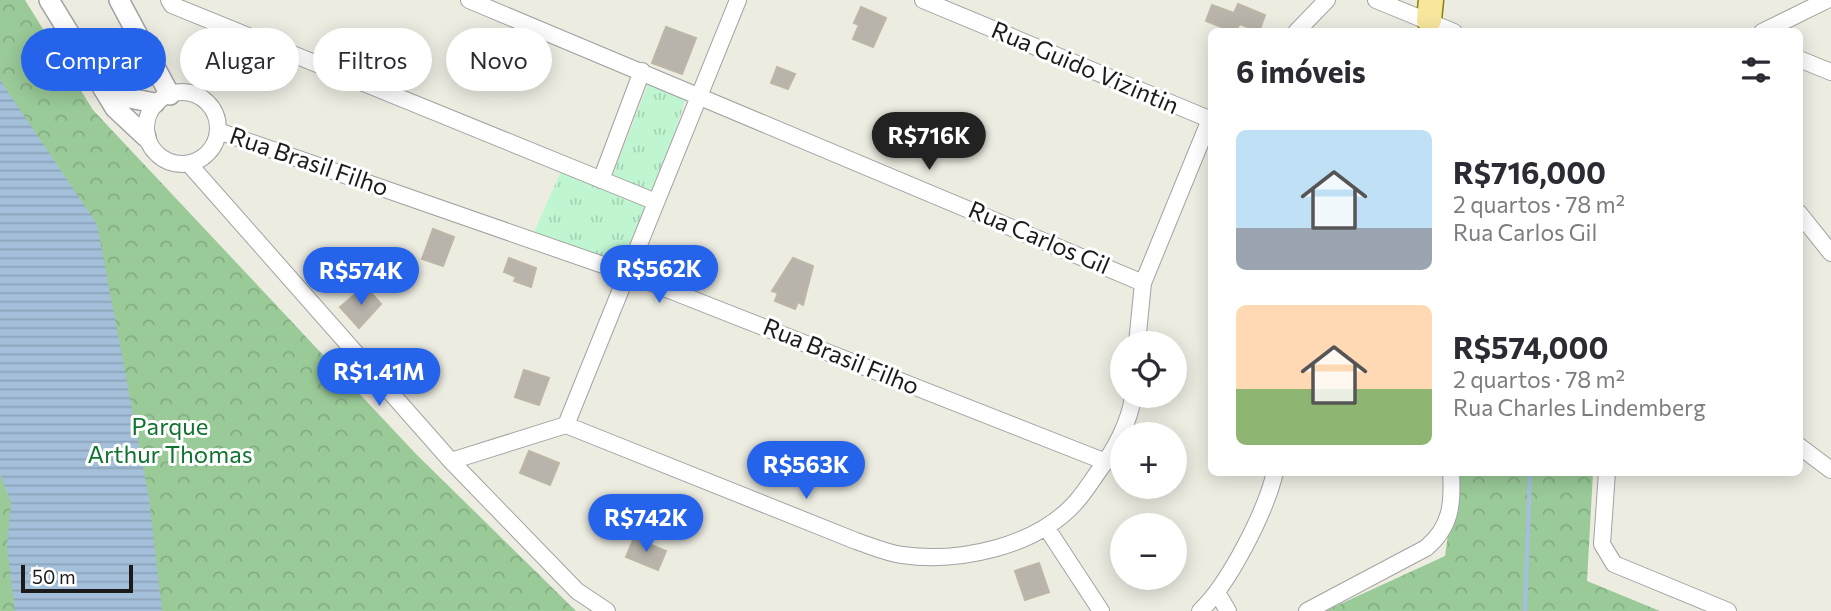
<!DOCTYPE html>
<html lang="pt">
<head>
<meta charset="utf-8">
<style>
	:root { --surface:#fff; --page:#f2f2f3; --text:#2b2b33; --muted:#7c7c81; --accent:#2563eb }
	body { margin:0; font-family:Commissioner,sans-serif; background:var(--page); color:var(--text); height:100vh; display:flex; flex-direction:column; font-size:26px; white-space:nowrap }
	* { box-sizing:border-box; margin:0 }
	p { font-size:23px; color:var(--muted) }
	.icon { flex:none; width:38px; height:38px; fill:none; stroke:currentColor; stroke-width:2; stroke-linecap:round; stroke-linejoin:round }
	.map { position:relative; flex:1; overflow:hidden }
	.details { position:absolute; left:1208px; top:28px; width:595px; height:448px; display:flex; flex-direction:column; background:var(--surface); border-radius:10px; box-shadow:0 4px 18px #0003 }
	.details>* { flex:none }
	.top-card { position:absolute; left:21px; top:28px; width:665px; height:63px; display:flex; gap:14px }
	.buttons { position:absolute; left:1110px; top:331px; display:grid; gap:14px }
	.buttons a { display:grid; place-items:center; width:77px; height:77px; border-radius:50%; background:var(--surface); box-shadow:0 4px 18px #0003; font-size:35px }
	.scale { position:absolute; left:21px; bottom:18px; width:112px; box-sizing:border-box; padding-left:7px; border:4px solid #1b1b1b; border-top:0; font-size:19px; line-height:24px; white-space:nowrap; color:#1b1b1b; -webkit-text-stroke:5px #fff; paint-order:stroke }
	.price { position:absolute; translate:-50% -60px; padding:0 16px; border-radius:24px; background:var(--accent); color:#fff; font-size:23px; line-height:46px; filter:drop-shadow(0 2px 4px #0008) }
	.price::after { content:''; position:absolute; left:50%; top:42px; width:21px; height:16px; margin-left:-10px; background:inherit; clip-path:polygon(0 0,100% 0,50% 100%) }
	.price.selected { background:#222; color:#fff }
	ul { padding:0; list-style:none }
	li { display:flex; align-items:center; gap:21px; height:175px; padding:0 28px }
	li span { display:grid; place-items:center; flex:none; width:196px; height:140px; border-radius:10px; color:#555 }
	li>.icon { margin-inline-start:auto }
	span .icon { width:84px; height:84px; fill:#fffc; stroke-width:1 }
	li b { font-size:30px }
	h2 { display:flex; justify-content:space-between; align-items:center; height:84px; padding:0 28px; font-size:30px }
	.chip { padding:0 24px; border-radius:32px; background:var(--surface); box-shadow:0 4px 18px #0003; font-size:24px; line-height:63px }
	.chip.selected { background:var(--accent); color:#fff }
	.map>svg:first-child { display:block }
	.forest { fill:url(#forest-crowns) }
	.park { fill:url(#park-tufts) }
	.water { fill:url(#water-rules) }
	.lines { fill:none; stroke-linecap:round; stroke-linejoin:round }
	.stream { stroke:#a3bfd9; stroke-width:4.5 }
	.building { fill:#b9b4ab; stroke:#bdb6a4; stroke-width:2 }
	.minor-casing { stroke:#a2a2a2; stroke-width:18 }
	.tertiary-casing { stroke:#a2a2a2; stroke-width:22 }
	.primary-casing { stroke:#8c8107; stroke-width:27 }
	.minor { stroke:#fff; stroke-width:16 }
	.tertiary { stroke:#fff; stroke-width:19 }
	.primary { stroke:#f7e69c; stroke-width:24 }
	.labels { text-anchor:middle; stroke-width:6; stroke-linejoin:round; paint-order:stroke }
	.street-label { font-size:24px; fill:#1b1b1b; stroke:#fff }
	.park-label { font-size:24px; fill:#107330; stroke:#fff }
</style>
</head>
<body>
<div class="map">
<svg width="1831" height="611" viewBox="0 0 1831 611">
	<defs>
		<pattern id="forest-crowns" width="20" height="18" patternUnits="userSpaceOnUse" patternTransform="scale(1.75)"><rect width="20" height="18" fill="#9aca98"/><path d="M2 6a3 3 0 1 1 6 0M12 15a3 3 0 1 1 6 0" fill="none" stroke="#84ad82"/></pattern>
		<pattern id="park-tufts" width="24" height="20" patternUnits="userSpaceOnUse" patternTransform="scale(1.75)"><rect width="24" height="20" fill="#bff6d1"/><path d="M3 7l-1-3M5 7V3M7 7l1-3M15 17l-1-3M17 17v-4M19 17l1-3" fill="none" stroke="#a4d2b3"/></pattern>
		<pattern id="water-rules" width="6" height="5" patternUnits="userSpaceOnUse" patternTransform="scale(1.75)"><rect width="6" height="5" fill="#a3bfd9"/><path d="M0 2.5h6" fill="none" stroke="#8ca4ba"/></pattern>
	</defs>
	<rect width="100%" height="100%" fill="#edece1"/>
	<path class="forest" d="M0 0H25L93 110 416 454 576 611H0Z
		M1457 472 1593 473 1587 581 1660 611H1325L1445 556Z"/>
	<path class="park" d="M648 84 686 98 654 196 612 177Z
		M562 169 647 204 623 268 534 232Z"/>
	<path class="water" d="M0 80 97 224 149 498 162 611H15L7 547 11 502 0 474Z"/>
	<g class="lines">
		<path class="stream" d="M1525 611 1530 472"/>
	</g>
	<path class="building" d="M1238 4 1265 15 1259 32 1240 24 1234 32 1206 21 1212 5 1234 13Z
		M861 7 886 18 873 47 853 39 859 25 854 23Z
		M666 27 696 38 682 74 652 63Z
		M777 67 795 74 788 89 771 83Z
		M433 229 454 237 443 266 422 259Z
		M509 258 536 268 531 287 514 281 516 277 504 272Z
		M793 258 813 266 803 305 798 302 795 309 775 301 778 293 772 291Z
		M365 286 381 304 359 328 340 307Z
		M524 370 549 378 539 405 515 397Z
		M529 451 559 463 550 485 520 473Z
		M634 538 666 551 658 570 626 557Z
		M1039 563 1049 592 1025 600 1015 571Z"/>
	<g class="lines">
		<defs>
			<path id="minor" d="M169 0 172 5 656 202
				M469 0 1143 283
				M923 0 1209 119
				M1376 0 1454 32
				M1296 32 1327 0
				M1762 32 1827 0
				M1799 59 1831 72
				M146 128a36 36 0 1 1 72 0a36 36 0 1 1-72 0Z
				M218 131 626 273 1106 462
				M189 164 451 461 577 591 607 611
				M601 180 642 71
				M1799 213 1831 253
				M1137 343 1143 283 1211 117
				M566 425 738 0
				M1799 446 1831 470
				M451 461 566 425 856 541C871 546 887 553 902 555 959 563 1036 547 1076 502 1084 493 1091 482 1098 472 1114 451 1130 422 1133 396
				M1607 472 1602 544 1614 564 1728 611
				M1046 527 1101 611
				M1218 594 1228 611
				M1200 611C1229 584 1266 511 1275 472
				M1307 611 1426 548C1451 527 1453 504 1451 472"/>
			<path id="tertiary" d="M49 0 115 108 146 137
				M119 0 170 95
				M108 94 155 103"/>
			<path id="primary" d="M1429 20 1431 0"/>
		</defs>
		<use href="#minor" class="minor-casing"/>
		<use href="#tertiary" class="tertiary-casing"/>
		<use href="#primary" class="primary-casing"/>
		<use href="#minor" class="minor"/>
		<use href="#tertiary" class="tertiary"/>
		<use href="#primary" class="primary"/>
	</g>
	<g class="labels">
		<g class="street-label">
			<text transform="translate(1085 68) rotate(23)" y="8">Rua Guido Vizintin</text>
			<text transform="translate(309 162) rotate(19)" y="8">Rua Brasil Filho</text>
			<text transform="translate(1039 238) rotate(23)" y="8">Rua Carlos Gil</text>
			<text transform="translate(841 357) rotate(22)" y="8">Rua Brasil Filho</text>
		</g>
		<g class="park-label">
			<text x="170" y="435">Parque<tspan x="170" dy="28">Arthur Thomas</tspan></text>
		</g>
	</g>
</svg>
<div class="buttons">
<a><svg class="icon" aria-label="locate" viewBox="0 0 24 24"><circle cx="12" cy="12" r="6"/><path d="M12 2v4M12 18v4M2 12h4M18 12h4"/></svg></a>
<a>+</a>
<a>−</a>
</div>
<div class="scale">50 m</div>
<b class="price selected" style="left:929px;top:172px">R$716K</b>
<b class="price" style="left:659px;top:305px">R$562K</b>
<b class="price" style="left:361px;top:307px">R$574K</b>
<b class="price" style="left:379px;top:408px">R$1.41M</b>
<b class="price" style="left:806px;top:501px">R$563K</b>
<b class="price" style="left:646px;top:554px">R$742K</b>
<div class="top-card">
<a class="chip selected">Comprar</a>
<a class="chip">Alugar</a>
<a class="chip">Filtros</a>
<a class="chip">Novo</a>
</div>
<section class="details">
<h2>6 imóveis<svg class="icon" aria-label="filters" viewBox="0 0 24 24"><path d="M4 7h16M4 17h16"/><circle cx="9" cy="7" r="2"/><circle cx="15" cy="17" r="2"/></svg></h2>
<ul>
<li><span style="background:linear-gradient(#bfe0f5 70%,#9aa5b1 0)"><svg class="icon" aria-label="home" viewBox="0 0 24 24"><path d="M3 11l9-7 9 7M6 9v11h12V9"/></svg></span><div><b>R$716,000</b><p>2 quartos · 78 m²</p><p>Rua Carlos Gil</p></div></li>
<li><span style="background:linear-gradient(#ffd9b3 60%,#8fb573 0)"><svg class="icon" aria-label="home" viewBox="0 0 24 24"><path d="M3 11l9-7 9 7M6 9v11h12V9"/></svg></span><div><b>R$574,000</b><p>2 quartos · 78 m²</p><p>Rua Charles Lindemberg</p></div></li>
</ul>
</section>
</div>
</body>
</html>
